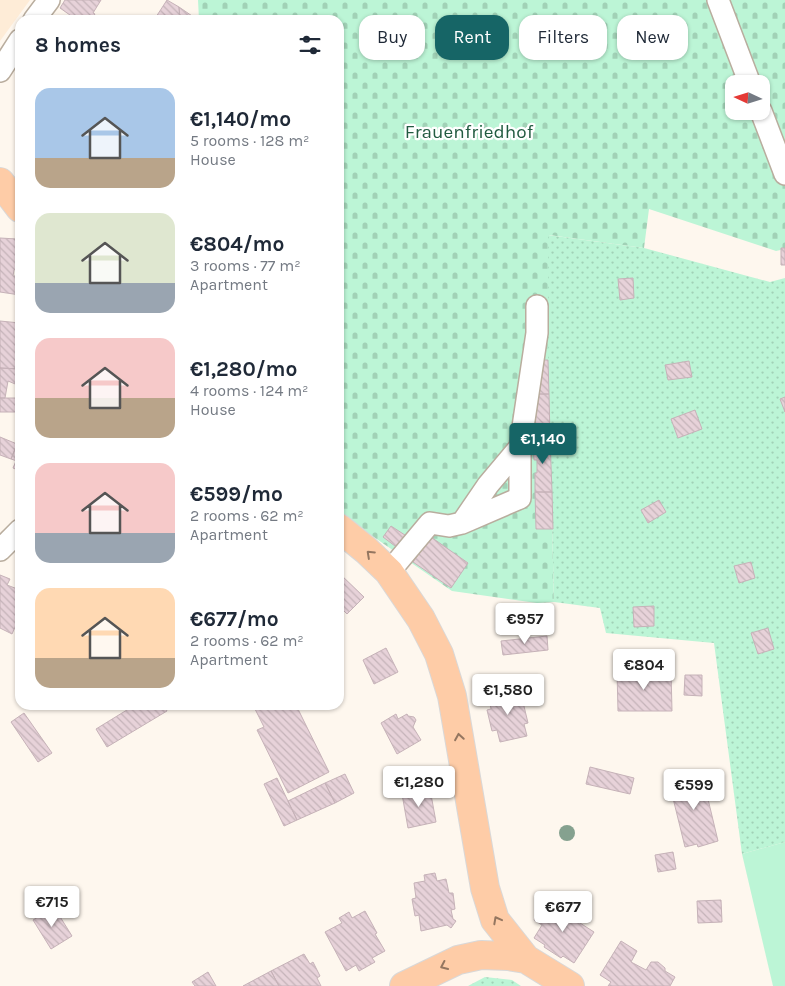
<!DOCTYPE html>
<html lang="en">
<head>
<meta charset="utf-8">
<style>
	:root { --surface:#fff; --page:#f6f6f7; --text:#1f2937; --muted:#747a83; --accent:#166566 }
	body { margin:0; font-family:Karla,sans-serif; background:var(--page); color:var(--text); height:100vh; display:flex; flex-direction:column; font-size:19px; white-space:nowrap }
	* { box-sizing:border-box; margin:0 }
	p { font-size:16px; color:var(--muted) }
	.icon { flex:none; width:28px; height:28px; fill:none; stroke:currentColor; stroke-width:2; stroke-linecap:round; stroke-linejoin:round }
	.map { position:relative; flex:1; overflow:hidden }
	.drawer { position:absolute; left:15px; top:15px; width:329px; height:695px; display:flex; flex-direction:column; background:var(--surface); border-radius:15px; box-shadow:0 1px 4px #0004 }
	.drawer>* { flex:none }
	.guide { position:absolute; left:359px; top:15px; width:351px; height:45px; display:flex; gap:10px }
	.needle { width:32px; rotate:274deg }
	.tools { position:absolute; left:725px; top:75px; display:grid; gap:10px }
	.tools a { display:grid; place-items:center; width:45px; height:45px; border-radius:10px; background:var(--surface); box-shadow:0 1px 4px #0004; font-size:25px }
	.price { position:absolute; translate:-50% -42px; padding:0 11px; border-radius:5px; background:#fff; color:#222; font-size:16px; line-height:32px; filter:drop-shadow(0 1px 2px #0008) }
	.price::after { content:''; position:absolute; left:50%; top:30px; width:15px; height:11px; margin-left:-8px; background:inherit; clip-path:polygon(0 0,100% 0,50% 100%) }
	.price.current { background:var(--accent); color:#fff }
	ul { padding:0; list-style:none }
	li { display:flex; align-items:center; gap:15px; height:125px; padding:0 20px }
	li span { display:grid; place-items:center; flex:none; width:140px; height:100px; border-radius:15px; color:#555 }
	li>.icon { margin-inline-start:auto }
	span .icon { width:60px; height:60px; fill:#fffc; stroke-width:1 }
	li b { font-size:21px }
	h2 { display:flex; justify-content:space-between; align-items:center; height:60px; padding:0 20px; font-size:21px }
	.tag { padding:0 18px; border-radius:15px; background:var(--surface); box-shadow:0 1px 4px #0004; font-size:18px; line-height:45px }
	.tag.current { background:var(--accent); color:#fff }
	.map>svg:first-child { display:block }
	.built { fill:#feecd7 }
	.grass { fill:#bcf5d6 }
	.cemetery { fill:url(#cemetery-stones); fill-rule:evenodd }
	.park { fill:url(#park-dots) }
	.building { fill:url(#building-back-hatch); stroke:#c6b2b8 }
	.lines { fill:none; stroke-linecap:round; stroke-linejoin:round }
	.minor-casing { stroke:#b9ad9e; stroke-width:24 }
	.major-casing { stroke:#d9d8d8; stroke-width:30 }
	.minor { stroke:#fff; stroke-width:21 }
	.major { stroke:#fecca7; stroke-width:28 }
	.tree { fill:#85a18f }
	.oneway { stroke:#947660 }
	.labels { text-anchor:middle; stroke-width:4.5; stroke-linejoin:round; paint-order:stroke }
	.park-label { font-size:19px; fill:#225b41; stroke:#fff }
</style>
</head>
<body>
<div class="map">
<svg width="785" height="986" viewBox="0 0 785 986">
	<defs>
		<pattern id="cemetery-stones" width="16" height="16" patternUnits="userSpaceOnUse" patternTransform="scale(1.25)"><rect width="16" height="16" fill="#bcf5d6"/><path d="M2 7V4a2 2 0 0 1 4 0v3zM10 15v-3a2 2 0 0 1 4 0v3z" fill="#a1d1b6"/></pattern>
		<pattern id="park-dots" width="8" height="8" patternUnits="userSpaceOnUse" patternTransform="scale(1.25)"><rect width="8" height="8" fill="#bcf5d6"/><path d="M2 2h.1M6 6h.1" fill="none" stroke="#a1d1b6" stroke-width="1.8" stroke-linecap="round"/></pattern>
		<pattern id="building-back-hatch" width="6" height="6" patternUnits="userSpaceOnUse" patternTransform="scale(1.25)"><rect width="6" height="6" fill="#e7d2d9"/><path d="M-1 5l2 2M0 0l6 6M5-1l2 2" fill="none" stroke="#c5b3b9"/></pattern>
	</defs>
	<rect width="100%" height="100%" fill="#fef7ee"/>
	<path class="built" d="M0 0H30L0 41Z"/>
	<path class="grass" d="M785 842V986H773L742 854Z"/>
	<path class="cemetery" d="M198 0H785V249L776 251 649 209 644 248 549 235 548 365 554 602 537 603 452 591 339 513V20H199ZM734 84H761V111H734Z"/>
	<path class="park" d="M548 235 644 248 770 282 785 278V842L742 854 714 643 606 633 600 608 554 602 548 365Z
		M485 977 512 980 521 986H468Z"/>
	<path class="building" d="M65 0H101L93 13 95 14 91 20H77L60 8Z
		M167 0 179 7 180 20H154Z
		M179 7 198 20H180Z
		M0 238 17 239 18 267 14 270 13 276H20V295L0 292Z
		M17 239 20 243V270L18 267Z
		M781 248H785V265H781Z
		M633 278 634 298 620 300 618 279Z
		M0 321 20 323 18 346H20V369L0 368Z
		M538 360H548L549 394H537Z
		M689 361 692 377 668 380 665 365Z
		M0 368 20 369V386L8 381 5 398H0Z
		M532 394H549L550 438H533Z
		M785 397V412L780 399Z
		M0 398H20V412H0Z
		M695 410 702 429 678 438 671 419Z
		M0 437 17 444 11 459 0 455Z
		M533 438H550L552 492H535V473H537V460H534Z
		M17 444 20 445V462L11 459Z
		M16 461 20 462V471L13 468Z
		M535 492H552L553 529H536Z
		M659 500 666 512 648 523 641 510Z
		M391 526 408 537 399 549 383 537Z
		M431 537 468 563 451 588 413 562Z
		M751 562 755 578 739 583 734 566Z
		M339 573 364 597 347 614 340 607 339 609Z
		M0 575 10 579 7 585 20 590V616L12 634 0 628Z
		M654 606V626L634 627 633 607Z
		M768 628 774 649 758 654 751 633Z
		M547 636 548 650 503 655 501 641Z
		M386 648 398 672 374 684 363 660Z
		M617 671H671L672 711H618Z
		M685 675H702V696L684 695Z
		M517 690 520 702H523L528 723 524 724 527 736 500 742 497 730 492 731 487 710 491 709 489 696Z
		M135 705H164L167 711 107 747 96 729Z
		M253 705H296L329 772 288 793 257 730 264 727Z
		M24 713 52 753 38 762 11 722Z
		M396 714 398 719 407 714 408 716 414 717 416 720 413 727 421 740 397 754 381 723Z
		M590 767 634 778 630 794 586 784Z
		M345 774 354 793 335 803 325 783Z
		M688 774 689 777 702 774 718 841 698 847 697 844 685 847 669 782 681 779 680 776Z
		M277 778 297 820 284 826 264 784Z
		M325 783 335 803 297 820 288 801Z
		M430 789 436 822 408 828 402 794Z
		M673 852 676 869 658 872 655 855Z
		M435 873 437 881 446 879 449 893H453L455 909 451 910 453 919 456 921 451 928 447 925 421 931 419 915 415 916 412 899 416 898 414 883 425 881 424 875Z
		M721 900 722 922 698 923 697 901Z
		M554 906 567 914 571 908 583 916 580 923 594 932 574 963 563 956 561 958 544 947 545 945 534 938 542 925 534 920 539 912 547 916Z
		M54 907 72 936 51 949 33 920Z
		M365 911 377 933 375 934 385 951 372 958 375 962 359 971 356 965 346 971 325 932 342 923 339 918 349 912 352 918Z
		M621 941 637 951 631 962 646 970 651 962H658L665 968V971L675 977 670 986H608L611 982 600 975Z
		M304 954 310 964 313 962 320 976 317 978 321 986H279L271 971Z
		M271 971 279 986H243Z
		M208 972 216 986H195L192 982Z"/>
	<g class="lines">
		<defs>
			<path id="minor" d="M718 0 750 84
				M34 20 49 0
				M0 71 20 40
				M761 111 785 174
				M462 523 520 498V447
				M0 550 20 530
				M389 572 430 523 449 526 462 523 488 485 520 447 537 333V306"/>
			<path id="major" d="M0 182 20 208
				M339 528 366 550 389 572 421 619 439 654 452 696 485 888 495 920 526 959
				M404 986 458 960 481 955 508 956 526 959 570 986"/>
		</defs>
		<use href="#minor" class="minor-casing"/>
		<use href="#major" class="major-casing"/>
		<use href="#minor" class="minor"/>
		<use href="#major" class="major"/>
	</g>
	<circle class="tree" cx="567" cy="833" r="8"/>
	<defs><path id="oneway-chevron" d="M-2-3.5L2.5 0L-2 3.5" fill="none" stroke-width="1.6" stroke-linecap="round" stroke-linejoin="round" transform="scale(1.25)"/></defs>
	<g class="oneway">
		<use href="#oneway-chevron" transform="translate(370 554) rotate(-137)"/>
		<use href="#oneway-chevron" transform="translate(459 737) rotate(-99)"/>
		<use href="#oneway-chevron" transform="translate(497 920) rotate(-118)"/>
		<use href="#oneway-chevron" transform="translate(444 966) rotate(155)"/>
	</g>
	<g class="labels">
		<g class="park-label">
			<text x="469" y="138">Frauenfriedhof</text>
		</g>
	</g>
</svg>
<div class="tools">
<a><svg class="needle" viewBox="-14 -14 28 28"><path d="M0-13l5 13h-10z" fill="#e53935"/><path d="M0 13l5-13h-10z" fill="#747a83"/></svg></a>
</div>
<b class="price current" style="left:543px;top:465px">€1,140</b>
<b class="price" style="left:525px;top:645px">€957</b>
<b class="price" style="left:644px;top:691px">€804</b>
<b class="price" style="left:508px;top:716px">€1,580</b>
<b class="price" style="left:419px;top:808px">€1,280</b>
<b class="price" style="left:694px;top:811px">€599</b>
<b class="price" style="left:52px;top:928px">€715</b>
<b class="price" style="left:563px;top:933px">€677</b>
<div class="guide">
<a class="tag">Buy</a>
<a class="tag current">Rent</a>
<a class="tag">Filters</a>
<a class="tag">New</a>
</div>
<section class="drawer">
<h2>8 homes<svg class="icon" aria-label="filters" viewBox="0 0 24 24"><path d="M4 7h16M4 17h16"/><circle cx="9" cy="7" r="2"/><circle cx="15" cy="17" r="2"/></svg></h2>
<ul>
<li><span style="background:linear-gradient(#a9c7e8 70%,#b9a48a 0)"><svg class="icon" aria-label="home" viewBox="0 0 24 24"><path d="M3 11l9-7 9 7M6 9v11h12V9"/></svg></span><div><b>€1,140/mo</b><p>5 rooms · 128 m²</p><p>House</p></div></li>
<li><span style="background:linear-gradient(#dfe7d0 70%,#9aa5b1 0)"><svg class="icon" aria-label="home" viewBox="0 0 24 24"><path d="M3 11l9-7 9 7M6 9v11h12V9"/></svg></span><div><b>€804/mo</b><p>3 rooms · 77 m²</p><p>Apartment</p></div></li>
<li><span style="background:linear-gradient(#f6c9c9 60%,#b9a48a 0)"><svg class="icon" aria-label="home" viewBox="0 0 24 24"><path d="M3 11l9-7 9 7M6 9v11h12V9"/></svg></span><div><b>€1,280/mo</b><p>4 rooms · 124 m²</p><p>House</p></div></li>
<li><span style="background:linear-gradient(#f6c9c9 70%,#9aa5b1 0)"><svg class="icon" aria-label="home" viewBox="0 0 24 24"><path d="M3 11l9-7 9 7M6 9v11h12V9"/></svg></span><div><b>€599/mo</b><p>2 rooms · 62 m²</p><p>Apartment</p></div></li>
<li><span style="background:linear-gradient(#ffd9b3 70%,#b9a48a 0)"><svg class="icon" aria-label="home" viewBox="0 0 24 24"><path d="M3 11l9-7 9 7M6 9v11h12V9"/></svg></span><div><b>€677/mo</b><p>2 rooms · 62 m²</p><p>Apartment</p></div></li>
</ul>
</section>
</div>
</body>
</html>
